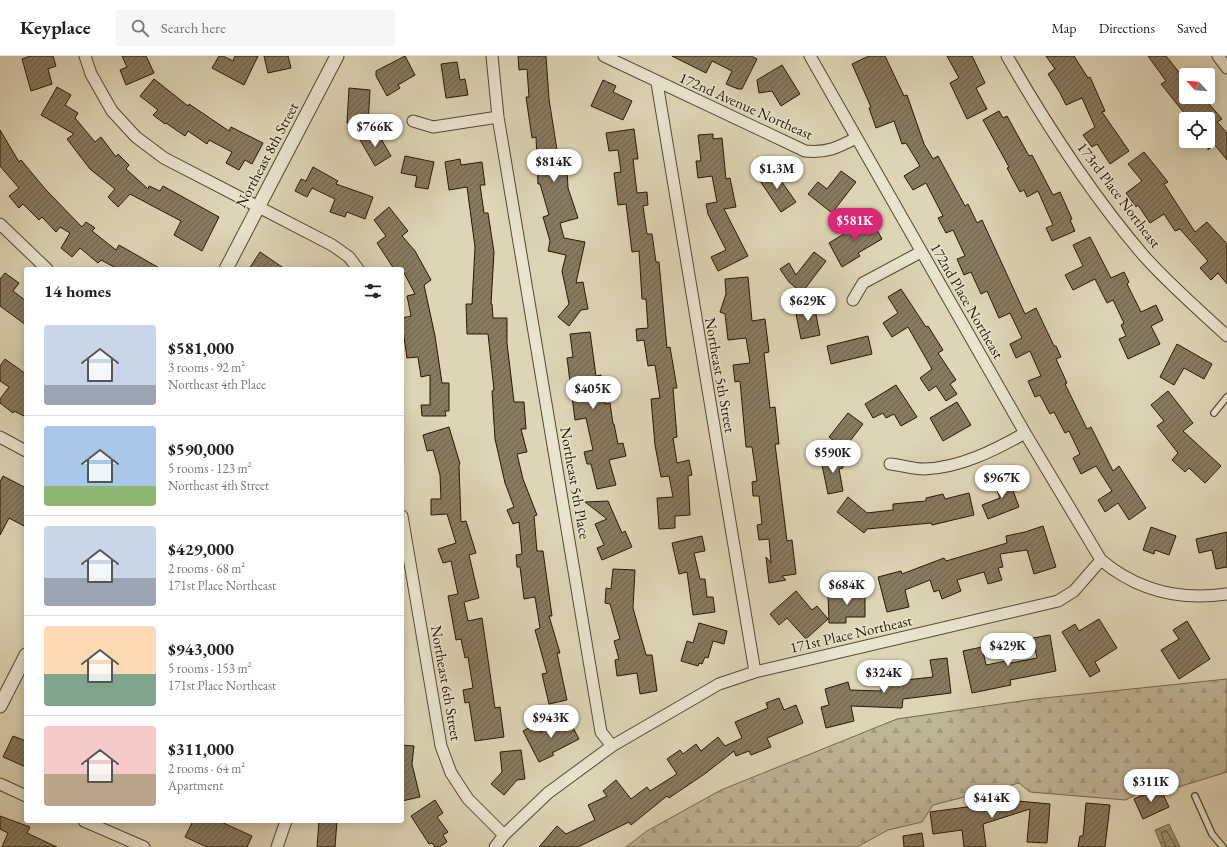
<!DOCTYPE html>
<html lang="en">
<head>
<meta charset="utf-8">
<style>
	:root { --surface:#fff; --page:#f6f6f6; --text:#222; --muted:#767676; --line:#e0e0e0; --accent:#db2777 }
	body { margin:0; font-family:"EB Garamond",serif; background:var(--page); color:var(--text); height:100vh; display:flex; flex-direction:column; font-size:15px; white-space:nowrap }
	* { box-sizing:border-box; margin:0 }
	p { font-size:13px; color:var(--muted) }
	.icon { flex:none; width:22px; height:22px; fill:none; stroke:currentColor; stroke-width:2; stroke-linecap:round; stroke-linejoin:round }
	.map { position:relative; flex:1; overflow:hidden }
	.drawer { position:absolute; left:24px; top:211px; width:380px; height:556px; display:flex; flex-direction:column; background:var(--surface); border-radius:4px; box-shadow:0 2px 10px #0003 }
	.drawer>* { flex:none }
	.needle { width:26px; rotate:296deg }
	.buttons { position:absolute; left:1179px; top:12px; display:grid; gap:8px }
	.buttons a { display:grid; place-items:center; width:36px; height:36px; border-radius:4px; background:var(--surface); box-shadow:0 2px 10px #0003; font-size:20px }
	.price { position:absolute; translate:-50% -34px; padding:0 9px; border-radius:14px; background:#fff; color:#222; font-size:13px; line-height:26px; filter:drop-shadow(0 1px 2px #0008) }
	.price::after { content:''; position:absolute; left:50%; top:24px; width:12px; height:9px; margin-left:-6px; background:inherit; clip-path:polygon(0 0,100% 0,50% 100%) }
	.price.active { background:var(--accent); color:#fff }
	ul { padding:0; list-style:none }
	li { display:flex; align-items:center; gap:12px; height:100px; padding:0 20px }
	li+li { border-top:1px solid var(--line) }
	li span { display:grid; place-items:center; flex:none; width:112px; height:80px; border-radius:4px; color:#555 }
	li>.icon { margin-inline-start:auto }
	span .icon { width:48px; height:48px; fill:#fffc; stroke-width:1 }
	li b { font-size:17px }
	h2 { display:flex; justify-content:space-between; align-items:center; height:48px; padding:0 20px; font-size:17px }
	header { display:flex; align-items:center; gap:24px; box-sizing:border-box; height:56px; padding:0 20px; background:var(--surface); border-bottom:1px solid var(--line) }
	header strong { font-size:19px }
	nav { display:flex; gap:22px; margin-inline-start:auto; font-size:14px }
	.search { width:280px; height:36px; background:var(--page); display:flex; align-items:center; gap:10px; box-sizing:border-box; padding:0 14px; border-radius:4px; color:var(--muted); font-size:15px }
	.map>svg:first-child { display:block }
	.forest { fill:url(#forest-firs); stroke:#74664d }
	.water { fill:url(#water-waves); stroke:#706249 }
	.lines { fill:none; stroke-linecap:round; stroke-linejoin:round }
	.shore { stroke:#64563e; stroke-width:1 }
	.building { fill:url(#building-hatch); stroke:#291703 }
	.service-casing { stroke:#564630; stroke-width:8 }
	.minor-casing { stroke:#564630; stroke-width:13 }
	.tertiary-casing { stroke:#564630; stroke-width:15 }
	.service { stroke:#e9e4cf; stroke-width:5.5 }
	.minor { stroke:#e9e4cf; stroke-width:11 }
	.tertiary { stroke:#e9e4cf; stroke-width:13 }
	.labels { text-anchor:middle; stroke-width:3; stroke-linejoin:round; paint-order:stroke }
	.street-label { font-size:15px; fill:#291703; stroke:#e9e4cf }
</style>
</head>
<body>
<header>
<strong>Keyplace</strong>
<div class="search"><svg class="icon" aria-label="search" viewBox="0 0 24 24"><circle cx="10" cy="10" r="6"/><path d="M15 15l6 6"/></svg>Search here</div>
<nav><a>Map</a><a>Directions</a><a>Saved</a></nav>
</header>
<div class="map">
<svg width="1227" height="791" viewBox="0 0 1227 791">
	<defs>
		<pattern id="forest-firs" width="22" height="20" patternUnits="userSpaceOnUse"><rect width="22" height="20" fill="#beb597"/><path d="M5 1l3.5 6h-7zM16 11l3.5 6h-7z" fill="#a39b80"/></pattern>
		<pattern id="water-waves" width="16" height="10" patternUnits="userSpaceOnUse"><rect width="16" height="10" fill="#a09478"/><path d="M0 5q4-4 8 0t8 0" fill="none" stroke="#827860"/></pattern>
		<pattern id="building-hatch" width="6" height="6" patternUnits="userSpaceOnUse"><rect width="6" height="6" fill="#877a60"/><path d="M-1 1l2-2M0 6l6-6M5 7l2-2" fill="none" stroke="#6e634d"/></pattern>
	</defs>
	<rect width="100%" height="100%" fill="#ddd5b5"/>
	<filter id="stains"><feTurbulence type="fractalNoise" baseFrequency=".005" numOctaves="4"/><feColorMatrix values="0 0 0 0 .2 0 0 0 0 .09 0 0 0 0 .02 0 0 0 .5 -.17"/></filter>
	<radialGradient id="worn" r=".72"><stop offset=".6" stop-color="#630" stop-opacity="0"/><stop offset="1" stop-color="#630" stop-opacity=".3"/></radialGradient>
	<path class="forest" d="M1227 623V716L1175 732 1167 721 1126 744 1030 736 1019 727 933 749 922 766 888 774 857 791H626L647 775 721 734 897 663 1035 643Z"/>
	<path class="water" d="M1169 768 1180 791H1162L1155 774Z"/>
	<g class="lines">
		<path class="shore" d="M1166 791 1161 777 1166 774 1176 791"/>
	</g>
	<path class="building" d="M30 0H53L56 10 48 13 52 28 31 35 22 3Z
		M122 0H146L154 17 126 29 120 14 127 11Z
		M219 0H223L233 5 235 0H258L244 29 212 12Z
		M264 0H288L291 12 268 17Z
		M405 0 415 19 398 29 400 32 387 40 376 20V15Z
		M518 0H546L549 43 557 94H566L568 132 578 162 560 167 564 182 585 186 576 227 583 226 588 253 581 254 569 270 558 261 569 248 562 215 566 199 548 195 550 185 543 161 549 159 540 128H538L536 81 532 82 526 41H529L527 13 519 14Z
		M672 0H751L757 3 742 33H738L726 28 732 15 712 5 706 17Z
		M869 0H885L904 40 907 39 924 88 933 103 938 100 965 150 968 148 977 167 982 164 1025 258 1036 252 1054 290H1056L1061 301 1056 303 1067 327 1065 328 1087 373 1091 371 1113 415 1119 410 1146 452 1129 464 1118 447 1105 456 1098 444 1112 435 1096 410 1081 418 1073 402 1080 398 1069 375 1065 377 1054 356 1050 358 1040 339 1035 341 1028 325 1041 320 1030 295 1016 302 1010 288 1022 282 1010 257 999 262 987 235 981 238 971 216 964 219 957 203 965 200 953 174 946 177 938 162 943 160 926 127 913 134 904 120 920 110 906 87 902 88 894 65 876 72 869 52 871 51 852 8Z
		M947 0H972L985 27 976 32 987 53 967 63 950 27 959 22Z
		M1046 0H1074L1088 22 1090 21 1105 55 1102 56 1129 95 1110 108 1097 88 1092 91 1083 79 1095 71 1082 42 1066 49 1060 37 1048 18 1055 13Z
		M1148 0H1166L1186 25V41H1203L1222 63 1217 66 1227 77V104L1214 88 1208 94V63H1189L1161 28 1166 25Z
		M457 6 460 24 465 23 468 39 446 42 441 8Z
		M782 9 800 38 781 50 772 35 759 37 757 24Z
		M154 23 188 50 189 48 229 75 231 71 263 87 252 108 245 104 239 114 226 107 232 96 209 84 207 88 188 75 185 80 166 67 165 68 153 59 158 54 140 40Z
		M603 24 616 30 613 36 632 45 623 64 591 50Z
		M57 31 71 39 65 49 78 57 75 62 95 86 101 81 116 101 118 98 129 109 126 113 148 133 149 130 160 135 163 130 219 161 202 195 174 179 181 165 130 138 118 151 108 141 115 133 90 113 67 83 74 78 41 59Z
		M349 32 370 34 368 69 347 67Z
		M999 55 1003 62 1007 60 1029 100 1032 99 1053 139 1060 136 1072 163 1070 164 1075 175 1052 185 1046 172 1053 169 1038 135 1027 141 1024 134 1020 136 1007 112 1009 111 983 64Z
		M634 73 638 103H633L637 137 647 136 648 149 643 150 647 178H652L656 206H659L667 292 670 291 677 332H673L677 381 673 382 677 407 689 404 692 419 688 420 690 459 675 460V472L659 473 657 442 673 441 669 420 661 421 655 389 651 343 660 342 655 309 648 310 644 284 637 285 636 273 648 272 646 243H642L639 195 632 196 626 148 618 149 614 117 621 116 618 94 609 95 606 77Z
		M0 74 19 106 21 104 46 134 82 171 86 166 95 172 92 175 116 194 119 189 161 213H118L101 204 98 207 80 192 72 201 61 192 70 177 60 171 56 176 42 161 39 164 23 148 19 152 9 140 19 132 0 110Z
		M373 76H377L391 100 375 110 360 84Z
		M713 78V83L722 82 726 123 730 122 736 151 724 153 748 200 718 215 711 201 726 194 708 158 706 148 717 146 712 120 698 122 696 105H701L698 79Z
		M1144 96 1168 126 1164 128 1195 176 1207 166 1227 188V228L1218 217 1211 224 1200 212 1208 205 1180 173 1175 175 1164 158 1150 167 1138 149 1136 151 1126 137 1142 125 1128 108Z
		M405 100 434 106 428 133 415 131 417 120 401 117Z
		M460 103 461 109 482 106 485 129H480L484 157H488L494 196 491 248H492L493 262H507V287L514 346H524L526 373H521L527 396 517 398 523 423 537 459 534 460 537 495H543L552 560H549L560 597H557L567 644 549 648 542 618 547 617 535 574 540 572 535 541 524 543 520 511H517L516 499 522 498 519 466 513 468 507 454 514 451 505 427 495 383 492 335 494 334 488 278H467L466 248H472L475 191 467 131 449 134 445 106Z
		M313 111 338 125 336 128 373 141 365 163 347 156 345 161 330 156 335 143 312 132 307 141 295 135 301 123 306 125Z
		M772 112 796 146 781 156 758 122Z
		M841 115 856 126 832 157 808 138 818 126 827 133Z
		M389 151 408 175 402 180 415 195 431 224 424 229 435 280 442 327H449V355H445L446 360H422L421 349H430V319L421 321 418 301 407 302 402 267V262L411 260 407 240 415 238 402 213H394L377 187 386 180 374 164Z
		M870 162 882 183 858 197 860 200 842 211 829 187Z
		M1090 181 1111 222 1124 216 1129 226 1127 228 1141 256 1156 249 1163 264 1151 270 1160 288 1128 303 1119 283 1126 280 1121 269 1124 267 1113 244 1107 247 1095 223 1073 234 1065 219 1083 210 1073 189Z
		M260 196 285 213H249Z
		M814 196 826 205 804 234 808 242 789 226 780 213 789 207 796 219Z
		M5 217 19 227 13 235 26 245V269L0 250V223Z
		M748 221 752 265 765 263 769 296 764 297 770 352 775 351 779 388H775L787 485 792 484 796 518 782 520 786 524 769 527 766 501 771 507 769 483 759 484 757 469 762 468 759 440H753L752 426 757 425 752 391H746L740 325 735 326 733 309 750 307 746 282 728 284 725 258 720 256 726 238 725 223Z
		M901 233 926 271 928 270 943 294 938 297 956 324 950 328 957 338 946 345 936 330 929 335 920 322 932 313 908 271 892 281 883 267 898 257 888 241Z
		M814 249 820 279 801 283 795 253Z
		M590 276 596 320 601 319 605 348 610 347 613 368H614L618 388 623 387 626 400 609 404 616 429 597 433 591 408H587L584 396 593 394 586 362 575 364 567 302 573 301 570 278Z
		M868 280 872 298 831 308 827 290Z
		M1177 288 1212 308 1204 323 1184 312 1174 329 1160 321Z
		M5 303 26 318V361L14 355 13 357 0 347V343L9 331 0 325V310Z
		M896 329 917 361 901 370 894 358 886 362 883 357 873 362 865 348Z
		M1168 335 1193 367 1183 375 1221 410 1205 427 1189 412 1185 416 1172 404 1178 397 1157 370 1164 365 1151 349Z
		M957 346 971 369 943 385 930 362Z
		M848 357 863 368 844 393 829 381Z
		M449 371 460 408 459 409 461 466 466 465 476 497 469 499 479 542 464 546 468 565 482 562 495 652 500 651 504 681 475 685 469 646 465 647 463 634 473 632 468 601 465 602 461 583 456 584 448 540 458 538 451 505 443 507 438 493 456 487 447 458 431 459V443H441L440 419 433 394 427 395 423 379Z
		M841 399 843 412 839 413 843 435 828 438 821 404Z
		M1007 418 1019 451 988 463 982 449 1000 442 993 424Z
		M3 420 26 432V471L9 462 0 479V426Z
		M969 437 974 459 932 469 931 467 867 473 864 477 837 456 848 441 867 457 893 454V448L926 445V442L943 438 945 443Z
		M608 445 622 477 625 475 632 491 602 504 597 492 604 489 595 468 607 463 585 446Z
		M1043 470 1056 511 1034 518 1027 494 1000 498 1003 511 998 512 1002 524 988 528 984 516 957 524 961 535 942 543 939 534 934 536 930 524 905 534 909 551 887 556 878 521 901 515 902 518 944 502 946 505 1007 487 1006 480 1025 476Z
		M1151 471 1176 480 1169 499 1155 494 1154 498 1143 494Z
		M1227 476V511L1216 513 1212 494 1199 497 1196 483Z
		M702 480 705 495 694 497 700 523H705L707 541H713L715 556 693 559 687 516 679 518 672 487Z
		M613 513 635 514 633 552 646 599H652L657 635 640 638 637 617 617 620 615 604 619 603 614 585 620 583 610 548 605 547 606 532 611 533Z
		M848 534H865V561H846V567H829L828 539H848Z
		M796 535 812 554 817 550 828 563 806 583 787 562 779 569 770 558Z
		M1099 563 1117 592 1095 606 1100 615 1090 621 1062 576 1075 568 1079 575Z
		M1187 565 1210 603 1179 623 1161 594 1179 583 1173 574Z
		M699 567 727 575 724 588 713 585 708 602 705 601 702 608 699 607 698 610 681 605 687 585 693 587Z
		M1050 579 1056 615 1010 624 1011 629 972 637 963 595 982 591 986 609 1006 605V608L1037 602 1033 582Z
		M947 602 951 637 903 643 902 652 851 650 854 665 826 672 821 651 829 649 825 633 848 626 850 634 881 635 882 616H897L896 625 933 621 930 604Z
		M779 642 784 654 796 649 803 667 767 682 771 691 751 699 749 695 736 700 734 695 706 717 669 742 667 740 631 769 629 766 578 791H539L557 770 566 778 595 764 588 749 607 740 603 735 616 724 631 743 647 731 650 735 677 718 667 703 680 694 683 698 696 688 701 695 718 681 725 690 742 682 735 666 768 652 766 647Z
		M568 662 579 683 552 697 554 699 539 706 523 675 536 668 540 676Z
		M13 680 26 685V711L3 701Z
		M402 689 414 690 412 708 420 741 402 745Z
		M521 694 525 723 517 724 504 739 491 728 502 716 500 696Z
		M1160 732 1169 751 1143 763 1134 743Z
		M1015 735 1018 745 1050 748 1047 787 1027 786 1030 753 983 768 986 791H964L962 774 933 778 930 756 974 750 973 748Z
		M435 744 443 757 437 761 448 776 443 779 447 786 439 791H435L432 787 429 788 411 760Z
		M1086 747 1110 749 1105 791H1078L1080 780H1083Z
		M0 760 30 771 27 777 57 791H2L8 777 0 773Z
		M193 765H219L252 780 247 791H207L185 781Z
		M319 765H337L335 791H317Z
		M922 777 924 791H904L903 780Z"/>
	<g class="lines">
		<defs>
			<path id="service" d="M1214 357 1227 341
				M1195 740 1212 778 1223 791"/>
			<path id="minor" d="M85 0 91 18 112 55 136 81 164 102 332 189 349 201 358 213
				M492 0 498 61 601 676 612 690
				M604 0 805 95C827 97 837 92 856 82
				M810 0 1025 377 1101 504
				M1007 0C1047 70 1091 138 1144 200 1169 228 1199 254 1227 280
				M1218 0 1227 12
				M657 27 755 616
				M413 65 433 71 498 61
				M0 168 47 213
				M853 244 863 227 921 196
				M0 381 26 395
				M890 408C901 409 913 413 924 413 960 412 995 394 1025 377
				M402 460 441 690 451 717 468 743 504 779
				M0 728 26 740
				M84 765 144 791
				M277 791 286 765
				M495 791 504 779 548 737 612 690 719 628 755 616 1058 545 1074 535 1101 504C1138 535 1180 545 1227 538"/>
			<path id="tertiary" d="M226 213 337 0
				M0 650 26 599"/>
		</defs>
		<use href="#service" class="service-casing"/>
		<use href="#minor" class="minor-casing"/>
		<use href="#tertiary" class="tertiary-casing"/>
		<use href="#service" class="service"/>
		<use href="#minor" class="minor"/>
		<use href="#tertiary" class="tertiary"/>
	</g>
	<g class="labels">
		<g class="street-label">
			<text transform="translate(746 50) rotate(24)" y="5">172nd Avenue Northeast</text>
			<text transform="translate(267 99) rotate(-62)" y="5">Northeast 8th Street</text>
			<text transform="translate(1119 139) rotate(53)" y="5">173rd Place Northeast</text>
			<text transform="translate(967 245) rotate(60)" y="5">172nd Place Northeast</text>
			<text transform="translate(720 319) rotate(80)" y="5">Northeast 5th Street</text>
			<text transform="translate(575 427) rotate(80)" y="5">Northeast 5th Place</text>
			<text transform="translate(851 578) rotate(-13)" y="5">171st Place Northeast</text>
			<text transform="translate(446 627) rotate(80)" y="5">Northeast 6th Street</text>
		</g>
	</g>
	<rect width="100%" height="100%" filter="url(#stains)"/>
	<rect width="100%" height="100%" fill="url(#worn)"/>
</svg>
<div class="buttons">
<a><svg class="needle" viewBox="-14 -14 28 28"><path d="M0-13l5 13h-10z" fill="#e53935"/><path d="M0 13l5-13h-10z" fill="#767676"/></svg></a>
<a><svg class="icon" aria-label="locate" viewBox="0 0 24 24"><circle cx="12" cy="12" r="6"/><path d="M12 2v4M12 18v4M2 12h4M18 12h4"/></svg></a>
</div>
<b class="price" style="left:375px;top:92px">$766K</b>
<b class="price" style="left:554px;top:127px">$814K</b>
<b class="price" style="left:777px;top:134px">$1.3M</b>
<b class="price active" style="left:855px;top:186px">$581K</b>
<b class="price" style="left:808px;top:266px">$629K</b>
<b class="price" style="left:593px;top:354px">$405K</b>
<b class="price" style="left:833px;top:418px">$590K</b>
<b class="price" style="left:1002px;top:443px">$967K</b>
<b class="price" style="left:847px;top:550px">$684K</b>
<b class="price" style="left:1008px;top:611px">$429K</b>
<b class="price" style="left:884px;top:638px">$324K</b>
<b class="price" style="left:551px;top:683px">$943K</b>
<b class="price" style="left:1151px;top:747px">$311K</b>
<b class="price" style="left:992px;top:763px">$414K</b>
<section class="drawer">
<h2>14 homes<svg class="icon" aria-label="filters" viewBox="0 0 24 24"><path d="M4 7h16M4 17h16"/><circle cx="9" cy="7" r="2"/><circle cx="15" cy="17" r="2"/></svg></h2>
<ul>
<li><span style="background:linear-gradient(#c9d6e8 75%,#9aa5b1 0)"><svg class="icon" aria-label="home" viewBox="0 0 24 24"><path d="M3 11l9-7 9 7M6 9v11h12V9"/></svg></span><div><b>$581,000</b><p>3 rooms · 92 m²</p><p>Northeast 4th Place</p></div></li>
<li><span style="background:linear-gradient(#a9c7e8 75%,#8fb573 0)"><svg class="icon" aria-label="home" viewBox="0 0 24 24"><path d="M3 11l9-7 9 7M6 9v11h12V9"/></svg></span><div><b>$590,000</b><p>5 rooms · 123 m²</p><p>Northeast 4th Street</p></div></li>
<li><span style="background:linear-gradient(#c9d6e8 65%,#9aa5b1 0)"><svg class="icon" aria-label="home" viewBox="0 0 24 24"><path d="M3 11l9-7 9 7M6 9v11h12V9"/></svg></span><div><b>$429,000</b><p>2 rooms · 68 m²</p><p>171st Place Northeast</p></div></li>
<li><span style="background:linear-gradient(#ffd9b3 60%,#7fa58c 0)"><svg class="icon" aria-label="home" viewBox="0 0 24 24"><path d="M3 11l9-7 9 7M6 9v11h12V9"/></svg></span><div><b>$943,000</b><p>5 rooms · 153 m²</p><p>171st Place Northeast</p></div></li>
<li><span style="background:linear-gradient(#f6c9c9 60%,#b9a48a 0)"><svg class="icon" aria-label="home" viewBox="0 0 24 24"><path d="M3 11l9-7 9 7M6 9v11h12V9"/></svg></span><div><b>$311,000</b><p>2 rooms · 64 m²</p><p>Apartment</p></div></li>
</ul>
</section>
</div>
</body>
</html>
